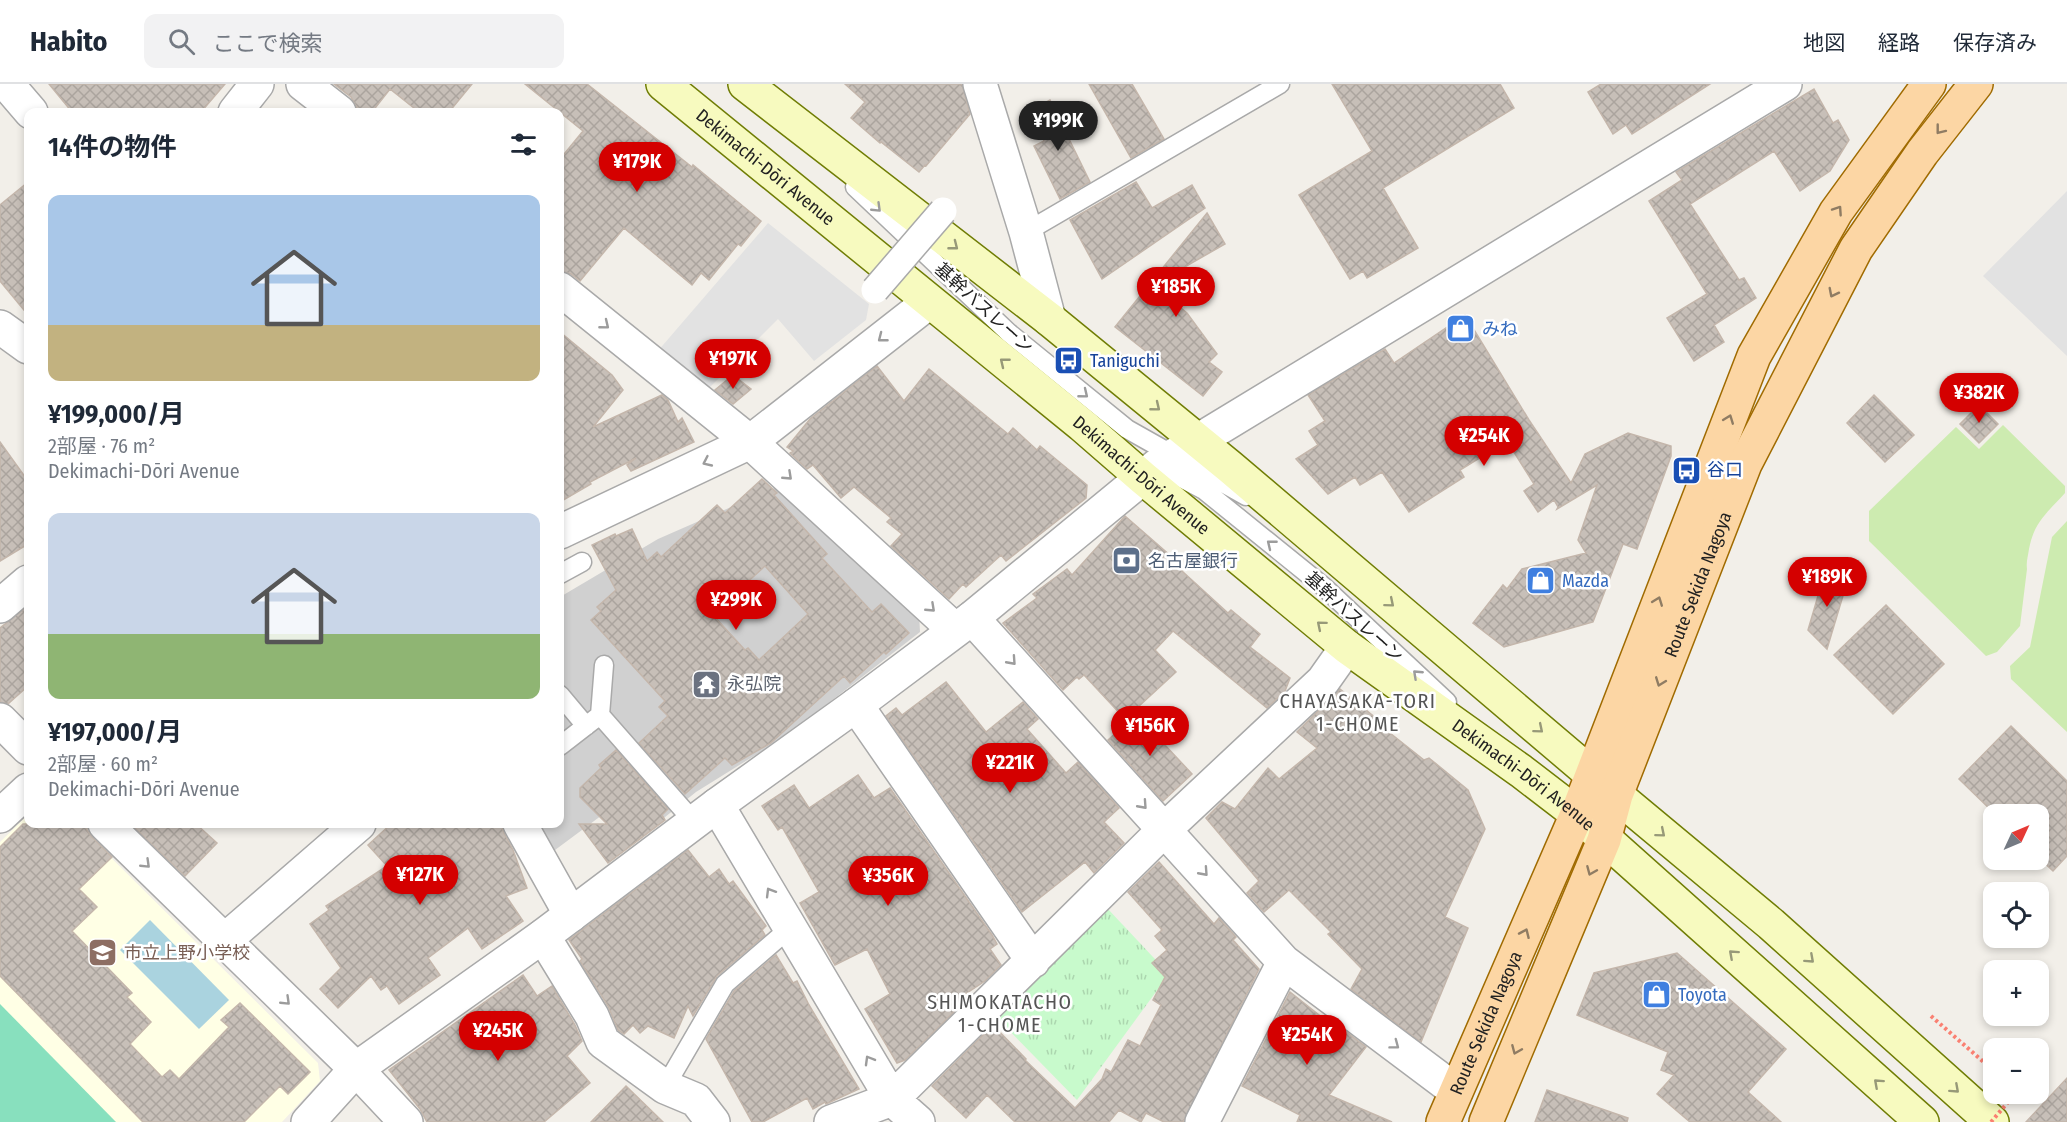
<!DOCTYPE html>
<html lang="ja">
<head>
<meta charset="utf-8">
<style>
	:root { --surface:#fff; --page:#f2f2f3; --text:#1f2937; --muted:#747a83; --line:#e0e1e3; --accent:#d40000 }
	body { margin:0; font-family:"Fira Sans Condensed","Noto Sans JP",sans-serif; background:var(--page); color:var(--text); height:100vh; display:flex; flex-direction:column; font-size:22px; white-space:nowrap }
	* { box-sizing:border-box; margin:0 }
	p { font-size:20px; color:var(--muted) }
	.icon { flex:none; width:33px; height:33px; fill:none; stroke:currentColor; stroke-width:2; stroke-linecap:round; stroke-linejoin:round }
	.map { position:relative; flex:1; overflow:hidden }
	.details { position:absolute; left:24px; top:24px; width:540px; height:720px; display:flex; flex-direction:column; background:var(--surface); border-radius:12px; box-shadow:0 3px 9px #0003 }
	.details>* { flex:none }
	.needle { width:39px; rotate:46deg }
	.controls { position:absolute; left:1983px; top:720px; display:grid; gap:12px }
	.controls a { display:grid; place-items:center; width:66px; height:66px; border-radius:12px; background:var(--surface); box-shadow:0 3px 9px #0003; font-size:30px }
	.price { position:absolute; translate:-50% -51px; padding:0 14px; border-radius:21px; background:var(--accent); color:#fff; font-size:20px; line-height:39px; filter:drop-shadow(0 2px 3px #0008) }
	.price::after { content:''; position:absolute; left:50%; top:36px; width:18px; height:14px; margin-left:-9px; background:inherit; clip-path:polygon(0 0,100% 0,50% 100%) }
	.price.on { background:#222; color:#fff }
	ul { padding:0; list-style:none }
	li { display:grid; align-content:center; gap:12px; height:318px; padding:0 24px }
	li span { display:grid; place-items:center; height:186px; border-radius:12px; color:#555 }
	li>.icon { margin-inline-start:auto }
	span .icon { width:108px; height:108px; fill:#fffc; stroke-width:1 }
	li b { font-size:26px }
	h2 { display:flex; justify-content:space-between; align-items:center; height:72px; padding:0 24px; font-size:26px }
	header { display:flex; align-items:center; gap:36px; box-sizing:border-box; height:84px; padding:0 30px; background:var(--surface); border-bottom:2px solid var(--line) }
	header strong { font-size:28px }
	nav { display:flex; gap:33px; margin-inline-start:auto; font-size:21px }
	.search { width:420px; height:54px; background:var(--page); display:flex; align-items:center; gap:15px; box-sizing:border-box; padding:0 21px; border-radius:12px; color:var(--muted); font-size:22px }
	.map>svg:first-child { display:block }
	.education { fill:#ffffe5 }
	.religious { fill:#d0d0d0 }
	.grass { fill:#cdebb0 }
	.park { fill:url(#park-tufts) }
	.pitch { fill:#88e0be }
	.parking { fill:#e2e2e2 }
	.water { fill:#aad3df }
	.building { fill:url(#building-cross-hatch); stroke:#c4b6ab; stroke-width:1.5; fill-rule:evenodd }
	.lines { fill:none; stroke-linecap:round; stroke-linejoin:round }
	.service-casing { stroke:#a9a9a9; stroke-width:21 }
	.minor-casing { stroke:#a9a9a9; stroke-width:36 }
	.tertiary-casing { stroke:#a9a9a9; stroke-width:36 }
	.secondary-casing { stroke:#707d05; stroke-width:36 }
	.primary-casing { stroke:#a06b00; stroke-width:36 }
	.path { stroke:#fa8072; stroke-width:4; stroke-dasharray:3 3; stroke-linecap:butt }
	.service { stroke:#fff; stroke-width:18 }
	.minor { stroke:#fff; stroke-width:33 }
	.tertiary { stroke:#fff; stroke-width:33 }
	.secondary { stroke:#f7fabf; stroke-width:33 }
	.primary { stroke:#fcd6a4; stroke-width:33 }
	.pedestrian-bridge-casing { stroke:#a9a9a9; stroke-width:30; stroke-linecap:butt }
	.path-bridge { stroke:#fa8072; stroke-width:4; stroke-dasharray:3 3; stroke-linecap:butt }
	.pedestrian-bridge { stroke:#fff; stroke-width:27 }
	.oneway { stroke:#8f7c63 }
	.oneway2 { stroke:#9c9c9c }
	.oneway3 { stroke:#979978 }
	.labels { text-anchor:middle; stroke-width:5; stroke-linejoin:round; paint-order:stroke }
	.street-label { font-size:18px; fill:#222; stroke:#fff }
	.shop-label { font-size:18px; fill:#366cbe; stroke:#fff; text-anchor:start }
	.transit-label { font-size:18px; fill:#164399; stroke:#fff; text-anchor:start }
	.service-label { font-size:18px; fill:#4e5e75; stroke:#fff; text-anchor:start }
	.worship-label { font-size:18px; fill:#5b616d; stroke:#fff; text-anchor:start }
	.education-label { font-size:18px; fill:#785e54; stroke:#fff; text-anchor:start }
	.neighbourhood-label { font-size:20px; letter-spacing:1.5px; fill:#555; stroke:#fff }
</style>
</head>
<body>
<header>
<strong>Habito</strong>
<div class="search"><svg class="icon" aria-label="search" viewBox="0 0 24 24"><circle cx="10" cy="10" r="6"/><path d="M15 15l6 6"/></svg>ここで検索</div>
<nav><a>地図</a><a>経路</a><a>保存済み</a></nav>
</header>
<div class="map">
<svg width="2067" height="1038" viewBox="0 0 2067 1038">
	<defs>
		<pattern id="park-tufts" width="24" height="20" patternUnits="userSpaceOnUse" patternTransform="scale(1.5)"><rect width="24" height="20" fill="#c8facc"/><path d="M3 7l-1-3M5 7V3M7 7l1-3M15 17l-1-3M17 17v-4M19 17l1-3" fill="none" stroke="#acd6af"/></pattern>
		<pattern id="building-cross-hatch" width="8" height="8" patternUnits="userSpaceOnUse" patternTransform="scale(1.5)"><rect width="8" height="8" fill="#c7bfb8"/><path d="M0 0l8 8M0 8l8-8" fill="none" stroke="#aba49e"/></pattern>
	</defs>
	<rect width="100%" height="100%" fill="#f2efe9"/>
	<path class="education" d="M28 731V740H77L318 979 320 997 282 1038H0V758Z"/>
	<path class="religious" d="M779 402 919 530 920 548 786 652 696 708 649 746 625 714 551 769 539 740H560V513L658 455Z"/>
	<path class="grass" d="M2003 341 2065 402V409C2047 429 2034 438 2029 465 2028 472 2026 478 2027 485L2020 542 1997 568 1986 572 1869 457V427L1956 343 1979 365Z
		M2067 437V648L2011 595 2010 582 2030 563 2052 453Z"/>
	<path class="park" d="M1107 824 1169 890 1077 1016 996 933Z"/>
	<path class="pitch" d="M0 920 116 1038H0Z"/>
	<path class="parking" d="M2067 107V272L1983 192Z
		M768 139 869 220 866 236 814 277 778 235 704 309 657 268Z"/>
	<path class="water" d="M150 836 229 916 199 945 120 866Z"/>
	<path class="building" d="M49 0H225L201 28H72Z
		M334 0H472L449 28H419L390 5 372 28H363L357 24 351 13Z
		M525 0H587L692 83 693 81 761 137 741 162 738 160 709 196 701 189 692 201 624 144 580 197 571 190 560 187V75L583 47Z
		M845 0H962L970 30 926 82 925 81 919 88 881 58 880 59 851 34 865 18Z
		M1089 0H1132L1164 55 1131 74Z
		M1332 0H1500L1514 24 1383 104 1418 164 1367 194 1363 187 1350 195 1299 111 1372 67Z
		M1601 0H1710L1632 50 1626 41 1613 50 1588 8Z
		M1814 5 1833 39 1838 36 1849 56 1830 87 1800 107 1774 67 1690 120 1739 196 1744 194 1756 214 1714 241 1724 258 1694 277 1667 234 1707 210 1649 117 1682 96 1676 88Z
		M1050 16 1090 98 1060 115 1034 62 1044 57 1029 27Z
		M28 98V231L0 197V121Z
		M1136 98 1152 124 1192 101 1205 124 1102 195 1070 136Z
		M1207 129 1225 160 1153 201 1187 229 1217 270 1209 278 1222 288 1203 312 1115 243Z
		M1465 231 1529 336 1571 399 1585 370 1628 349 1671 362V372L1637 465 1623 460 1593 538 1504 563 1473 539 1503 501 1507 505 1522 485 1586 469 1578 456 1597 401 1557 425 1558 423 1554 416 1538 428 1524 407 1534 400 1507 357 1460 386 1464 393 1409 428 1382 388 1360 401 1355 393 1328 410 1296 375 1318 361 1309 347 1325 337 1308 311 1385 265 1394 279Z
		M560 248 612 291 623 306 593 343 662 311 668 316 678 338 682 334 694 358 631 387 627 381 636 374 590 398 591 400 560 418Z
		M877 282 904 317 929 285 1008 350 1013 344 1037 366 1040 362 1087 401 1086 414 1006 477 1001 471 966 503 963 500 949 515 891 462 902 450 887 438 891 434 854 403 841 414 813 381 807 385 790 369 793 367 787 363 810 335Z
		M733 291 751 305 733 320 715 306Z
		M1874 311 1914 351 1885 378 1847 339Z
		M1979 321 1998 340 1979 359 1960 340Z
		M0 358 28 397V460L0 477Z
		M762 395 777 409 774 411 827 470 822 474 872 528 881 520 909 549 886 570 884 568 850 599 844 592 771 659 732 681 725 674 685 710 639 659 668 632 659 623 665 617 591 536 601 527 597 523 616 506 592 461 615 450 616 452 632 445 647 477 657 468 661 473 717 421 725 429ZM765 482 808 530 759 576 748 564 745 566 712 530Z
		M1125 432 1173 474 1171 477 1228 529 1231 526 1260 550 1250 563 1290 594 1285 607 1267 624 1173 547 1155 566 1176 588 1125 635 1084 591 1079 595 1077 593 1063 606 1003 539 1037 514 1033 510 1067 485 1072 491Z
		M1825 488 1848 495 1827 565 1808 546Z
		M1886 521 1944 580 1893 630 1834 571Z
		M28 522V602L8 620 0 618V544Z
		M946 598 986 648 1023 618 1038 635 1027 645 1066 689 1078 678 1119 724 1104 738 1124 759 1094 789 1085 778 1022 828 886 632 896 624 902 631Z
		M1340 605 1392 647 1390 649 1424 676 1429 674 1468 706 1485 745 1445 833 1468 844 1421 958 1351 905 1362 885 1328 850 1331 848 1289 806 1264 828 1247 809 1259 797 1206 734 1222 718 1235 725 1268 684 1279 695 1317 664 1297 648Z
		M1136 630 1192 690 1163 717 1108 656Z
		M2011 642 2067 697V772L2053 787 2038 773V730H1995L1959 695Z
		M616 666 668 725 662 731 665 736 608 779 579 740H607L580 713V704L601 684 599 681Z
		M858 691 874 714 890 704 992 851 997 860 990 865 1001 881 985 897 964 911 967 915 905 976 897 979 865 925 890 910 867 865 835 881 800 819 819 808 782 743 778 746 762 722 794 701 809 724Z
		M23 740H87V746L92 753 112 773 79 805 97 823 72 847 132 909 127 913 151 938 130 960 162 993 170 986 179 995 229 943 221 936 240 919 310 988 288 1010 280 1002 244 1038H143L0 892V763Z
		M131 740H196L217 759 185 792Z
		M391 740H501L504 749 513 766 527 804 506 812 523 837 482 865 468 844 428 874 440 891 399 920 387 902 381 906 371 892 338 924 320 905 341 884 310 840 329 826 326 822 387 782 368 761Z
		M688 766 709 793 719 785 729 800 733 797 766 842 762 846 765 851 717 892 693 932 688 922 674 954 648 942 640 949 633 941 624 950 618 946 608 922 580 877 582 875 569 856Z
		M1159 778 1214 840 1219 834 1236 853 1233 856 1259 885 1183 1038H1164L1146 1029 1141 1038 1119 1026 1109 1038H1015L987 1011 966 1034 932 1002 993 941 1026 975 1025 976 1075 1024 1102 995 1106 985 1111 988 1128 956 1140 962 1161 921 1153 916 1165 893 1152 879 1167 866 1155 852 1162 846 1128 808Z
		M1677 869 1786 965 1748 1008 1781 1038H1690L1657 1010 1674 991 1661 986 1668 968 1577 931 1594 889Z
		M776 871 793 899 797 897 809 921 859 1005 826 1020 825 1018 813 1025 807 1014 763 1038H752L706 955 734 907Z
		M523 891 537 912 552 902 575 941 582 957 567 972 590 999 544 1038H427L420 1025 389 986Z
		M1290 908 1333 942 1334 939 1366 963 1329 1011 1392 1038H1297L1300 1031 1242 1002Z
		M2067 994V1038H2026Z
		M626 1002 663 1038H591Z
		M1547 1006 1628 1034 1627 1038H1535Z"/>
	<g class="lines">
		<defs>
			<path id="service" d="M855 103 1009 249 1127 345 1246 412
				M1026 148 1280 0
				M1153 379 1204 406 1324 503 1447 618
				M560 490 582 478
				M604 581 600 631 694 738
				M560 611 586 642
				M560 662 600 631
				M665 1003 725 900 791 843"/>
			<path id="minor" d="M7 0 31 28
				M303 0 339 28
				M980 0 1026 148 1049 235
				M235 28 257 0
				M560 205 750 358 955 546
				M0 243 28 263
				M560 448 750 358 929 218
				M0 522 28 498
				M972 534 1284 878 1456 1007
				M856 621 1033 877
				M0 636 28 664
				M717 721 892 1015 918 1038
				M0 732 28 706
				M105 740 356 985 406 1038
				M520 740 571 831
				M543 852 592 932 603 958 665 1003 696 1016 713 1038
				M224 857 359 740
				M831 1038 892 1015 1165 745 1323 597 1347 563
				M1202 1038 1284 878"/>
			<path id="tertiary" d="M308 1038 356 985 543 852 717 721 856 621 972 534 1158 381 1785 0"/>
			<g id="secondary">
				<path id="s1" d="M663 0 1082 341 1143 394 1347 563 1521 687 1577 730 1922 1038"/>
				<path d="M745 0 1049 235 1230 383 1616 711 1771 840 1992 1038"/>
			</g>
			<g id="primary">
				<path id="s2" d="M1443 1038 1577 730 1754 272 1836 128 1929 0"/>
				<path id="s3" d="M1486 1038 1604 756 1616 711 1745 380 1856 165 1922 69 1976 0"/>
			</g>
		</defs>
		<use href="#service" class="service-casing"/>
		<use href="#minor" class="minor-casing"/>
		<use href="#tertiary" class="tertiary-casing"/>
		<use href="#secondary" class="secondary-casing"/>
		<use href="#primary" class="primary-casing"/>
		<path class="path" d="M1931 932 1994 987"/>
		<use href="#service" class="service"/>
		<use href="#minor" class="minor"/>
		<use href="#tertiary" class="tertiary"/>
		<use href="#secondary" class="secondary"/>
		<use href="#primary" class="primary"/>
		<defs>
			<path id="pedestrian-bridge" d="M875 206 943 127"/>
		</defs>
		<use href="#pedestrian-bridge" class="pedestrian-bridge-casing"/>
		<path class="path-bridge" d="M1991 1038 2015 1010"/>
		<use href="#pedestrian-bridge" class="pedestrian-bridge"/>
	</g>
	<defs><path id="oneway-chevron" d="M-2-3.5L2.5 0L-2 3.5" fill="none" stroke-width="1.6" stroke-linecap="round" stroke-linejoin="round" transform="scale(1.5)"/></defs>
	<g class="oneway">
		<use href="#oneway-chevron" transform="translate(1940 46) rotate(128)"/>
		<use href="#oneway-chevron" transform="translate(1838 126) rotate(-56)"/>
		<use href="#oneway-chevron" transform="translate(1833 209) rotate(117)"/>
		<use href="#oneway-chevron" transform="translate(1729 335) rotate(-69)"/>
		<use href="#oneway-chevron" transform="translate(1658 517) rotate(-69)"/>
		<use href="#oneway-chevron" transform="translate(1660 598) rotate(111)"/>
		<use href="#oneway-chevron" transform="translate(1591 787) rotate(113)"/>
		<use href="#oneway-chevron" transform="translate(1525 849) rotate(-66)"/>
		<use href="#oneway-chevron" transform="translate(1516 966) rotate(113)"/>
	</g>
	<g class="oneway2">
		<use href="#oneway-chevron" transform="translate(877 124) rotate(44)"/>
		<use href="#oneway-chevron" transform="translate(605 241) rotate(39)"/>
		<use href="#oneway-chevron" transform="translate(882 254) rotate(142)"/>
		<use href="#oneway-chevron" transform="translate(1084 310) rotate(39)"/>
		<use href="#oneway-chevron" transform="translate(707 378) rotate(155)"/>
		<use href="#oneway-chevron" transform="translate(788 392) rotate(43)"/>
		<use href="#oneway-chevron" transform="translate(1271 460) rotate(-141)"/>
		<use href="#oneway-chevron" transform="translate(931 524) rotate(43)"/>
		<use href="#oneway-chevron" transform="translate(1012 577) rotate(48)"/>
		<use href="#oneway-chevron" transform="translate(1417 590) rotate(-137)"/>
		<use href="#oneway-chevron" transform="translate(1143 721) rotate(48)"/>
		<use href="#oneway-chevron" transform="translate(146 780) rotate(44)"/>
		<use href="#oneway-chevron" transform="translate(1204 788) rotate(48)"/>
		<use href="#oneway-chevron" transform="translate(770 808) rotate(-121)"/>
		<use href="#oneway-chevron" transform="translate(286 917) rotate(44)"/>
		<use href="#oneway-chevron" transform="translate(1395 961) rotate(37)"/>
		<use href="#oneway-chevron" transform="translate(869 976) rotate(-120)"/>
	</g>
	<g class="oneway3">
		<use href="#oneway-chevron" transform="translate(954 162) rotate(38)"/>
		<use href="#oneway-chevron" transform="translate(1004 278) rotate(-141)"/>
		<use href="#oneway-chevron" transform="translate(1156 323) rotate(39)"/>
		<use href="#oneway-chevron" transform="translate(1390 519) rotate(40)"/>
		<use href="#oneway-chevron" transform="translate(1321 541) rotate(-140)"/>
		<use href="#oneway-chevron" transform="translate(1539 645) rotate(40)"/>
		<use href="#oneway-chevron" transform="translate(1661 749) rotate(40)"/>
		<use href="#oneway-chevron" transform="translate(1733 870) rotate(-138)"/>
		<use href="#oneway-chevron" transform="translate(1810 875) rotate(42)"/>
		<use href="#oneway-chevron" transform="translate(1878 999) rotate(-138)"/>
		<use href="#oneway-chevron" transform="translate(1955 1005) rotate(42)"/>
	</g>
	<defs>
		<symbol id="shop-square" viewBox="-11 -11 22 22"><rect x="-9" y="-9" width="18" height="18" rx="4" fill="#3f7fe0" stroke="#fff"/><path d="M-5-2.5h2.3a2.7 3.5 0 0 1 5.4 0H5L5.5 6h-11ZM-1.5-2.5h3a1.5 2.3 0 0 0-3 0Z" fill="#fff"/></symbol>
		<symbol id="bus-square" viewBox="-11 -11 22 22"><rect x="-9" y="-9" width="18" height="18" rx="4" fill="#1a4fb4" stroke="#fff"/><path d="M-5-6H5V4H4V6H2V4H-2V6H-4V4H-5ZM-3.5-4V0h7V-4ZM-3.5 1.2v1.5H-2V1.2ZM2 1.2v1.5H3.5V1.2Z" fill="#fff"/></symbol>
		<symbol id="bank-square" viewBox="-11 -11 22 22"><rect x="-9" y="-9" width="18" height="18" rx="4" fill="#5c6f8a" stroke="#fff"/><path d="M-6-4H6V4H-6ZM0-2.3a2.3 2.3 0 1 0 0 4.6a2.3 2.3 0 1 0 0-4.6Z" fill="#fff"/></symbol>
		<symbol id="temple-square" viewBox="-11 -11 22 22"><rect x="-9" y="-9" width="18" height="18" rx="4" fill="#6b7280" stroke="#fff"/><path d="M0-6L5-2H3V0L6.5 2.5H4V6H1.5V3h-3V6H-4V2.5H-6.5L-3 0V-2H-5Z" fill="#fff"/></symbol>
		<symbol id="school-square" viewBox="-11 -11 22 22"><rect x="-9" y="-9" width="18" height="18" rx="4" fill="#8d6e63" stroke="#fff"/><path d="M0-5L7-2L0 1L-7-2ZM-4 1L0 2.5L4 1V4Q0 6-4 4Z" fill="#fff"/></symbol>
	</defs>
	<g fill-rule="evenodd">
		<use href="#shop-square" x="1444" y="228" width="33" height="33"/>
		<use href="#bus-square" x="1052" y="260" width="33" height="33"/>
		<use href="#bus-square" x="1670" y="370" width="33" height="33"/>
		<use href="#bank-square" x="1110" y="460" width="33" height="33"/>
		<use href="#shop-square" x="1524" y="480" width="33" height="33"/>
		<use href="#temple-square" x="690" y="584" width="33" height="33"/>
		<use href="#school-square" x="86" y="852" width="33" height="33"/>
		<use href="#shop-square" x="1640" y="894" width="33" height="33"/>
	</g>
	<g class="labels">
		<g class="street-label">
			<text dy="6" stroke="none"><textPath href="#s1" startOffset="132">Dekimachi-Dōri Avenue</textPath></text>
			<text transform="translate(984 224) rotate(42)" y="6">基幹バスレーン</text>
			<text dy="6" stroke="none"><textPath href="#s1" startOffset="618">Dekimachi-Dōri Avenue</textPath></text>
			<text dy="6" stroke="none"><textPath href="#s3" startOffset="578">Route Sekida Nagoya</textPath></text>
			<text transform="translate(1354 533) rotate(42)" y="6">基幹バスレーン</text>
			<text dy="6" stroke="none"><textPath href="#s1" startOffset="1104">Dekimachi-Dōri Avenue</textPath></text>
			<text dy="6" stroke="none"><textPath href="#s2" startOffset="108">Route Sekida Nagoya</textPath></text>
		</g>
		<g class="shop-label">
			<text x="1482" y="251">みね</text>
			<text x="1562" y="503">Mazda</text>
			<text x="1678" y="917">Toyota</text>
		</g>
		<g class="transit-label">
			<text x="1090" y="283">Taniguchi</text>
			<text x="1707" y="392">谷口</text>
		</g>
		<g class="service-label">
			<text x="1148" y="483">名古屋銀行</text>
		</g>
		<g class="worship-label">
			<text x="727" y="606">永弘院</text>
		</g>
		<g class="education-label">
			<text x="124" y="875">市立上野小学校</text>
		</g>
		<g class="neighbourhood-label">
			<text x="1358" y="624">CHAYASAKA-TORI<tspan x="1358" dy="23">1-CHOME</tspan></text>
			<text x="1000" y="925">SHIMOKATACHO<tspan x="1000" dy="23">1-CHOME</tspan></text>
		</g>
	</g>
</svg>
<div class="controls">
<a><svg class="needle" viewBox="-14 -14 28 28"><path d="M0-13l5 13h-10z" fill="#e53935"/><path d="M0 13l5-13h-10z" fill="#747a83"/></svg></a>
<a><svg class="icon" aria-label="locate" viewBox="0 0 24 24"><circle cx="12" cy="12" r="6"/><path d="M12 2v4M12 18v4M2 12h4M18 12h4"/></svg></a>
<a>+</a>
<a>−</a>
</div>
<b class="price on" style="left:1058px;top:68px">¥199K</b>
<b class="price" style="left:637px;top:109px">¥179K</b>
<b class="price" style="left:1176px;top:234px">¥185K</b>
<b class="price" style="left:733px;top:306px">¥197K</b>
<b class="price" style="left:1979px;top:340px">¥382K</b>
<b class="price" style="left:1484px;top:383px">¥254K</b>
<b class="price" style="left:1827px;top:524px">¥189K</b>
<b class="price" style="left:736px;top:547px">¥299K</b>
<b class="price" style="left:1150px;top:673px">¥156K</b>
<b class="price" style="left:1010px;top:710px">¥221K</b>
<b class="price" style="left:420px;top:822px">¥127K</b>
<b class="price" style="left:888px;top:823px">¥356K</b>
<b class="price" style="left:498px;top:978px">¥245K</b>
<b class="price" style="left:1307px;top:982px">¥254K</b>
<section class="details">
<h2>14件の物件<svg class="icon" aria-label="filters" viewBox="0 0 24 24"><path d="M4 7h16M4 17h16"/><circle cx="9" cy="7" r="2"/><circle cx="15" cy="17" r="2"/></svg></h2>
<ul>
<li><span style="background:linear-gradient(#a9c7e8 70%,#c2b280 0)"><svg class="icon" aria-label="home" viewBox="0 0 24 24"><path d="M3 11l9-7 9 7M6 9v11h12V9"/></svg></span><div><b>¥199,000/月</b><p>2部屋 · 76 m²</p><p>Dekimachi-Dōri Avenue</p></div></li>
<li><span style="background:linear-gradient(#c9d6e8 65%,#8fb573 0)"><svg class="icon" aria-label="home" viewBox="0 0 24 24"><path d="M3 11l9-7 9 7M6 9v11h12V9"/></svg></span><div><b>¥197,000/月</b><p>2部屋 · 60 m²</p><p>Dekimachi-Dōri Avenue</p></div></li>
</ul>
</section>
</div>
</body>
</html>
